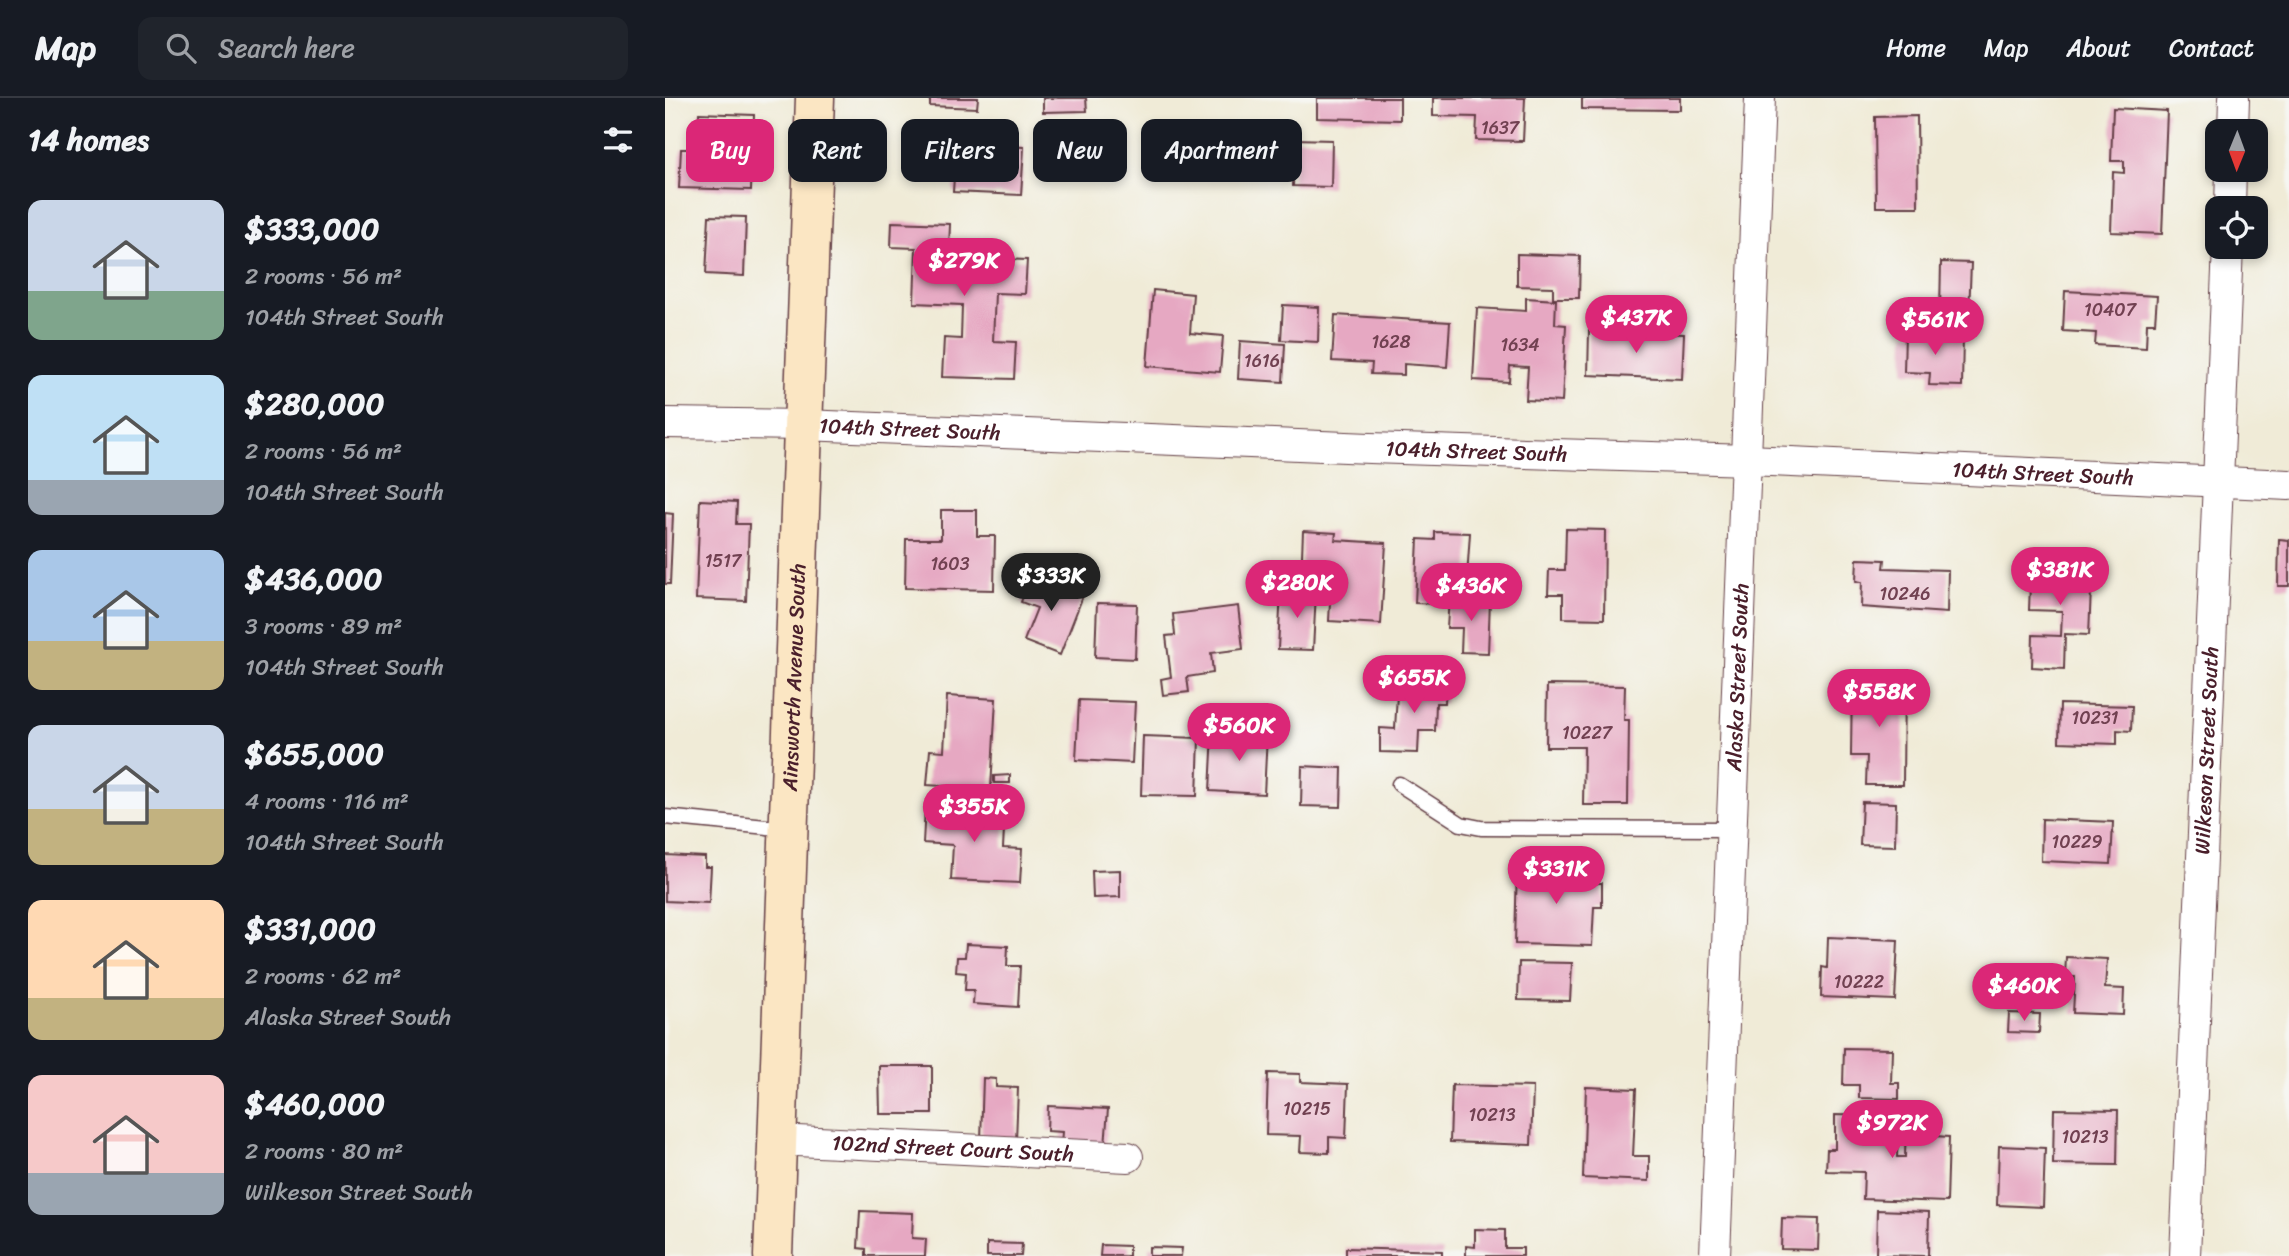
<!DOCTYPE html>
<html lang="en">
<head>
<meta charset="utf-8">
<style>
	:root { --surface:#171b24; --page:#20242c; --text:#f1f3f6; --muted:#9ea1a6; --line:#363941; --accent:#db2777 }
	body { margin:0; font-family:Sriracha,sans-serif; background:var(--page); color:var(--text); height:100vh; display:flex; flex-direction:column; font-size:26px; white-space:nowrap }
	* { box-sizing:border-box; margin:0 }
	p { font-size:23px; color:var(--muted) }
	.icon { flex:none; width:38px; height:38px; fill:none; stroke:currentColor; stroke-width:2; stroke-linecap:round; stroke-linejoin:round }
	.map { position:relative; flex:1; overflow:hidden }
	.drawer { display:flex; flex-direction:column; background:var(--surface); width:665px }
	.drawer>* { flex:none }
	.top-card { position:absolute; left:21px; top:21px; width:665px; height:63px; display:flex; gap:14px }
	.needle { width:46px; rotate:181deg }
	.buttons { position:absolute; left:1540px; top:21px; display:grid; gap:14px }
	.buttons a { display:grid; place-items:center; width:63px; height:63px; border-radius:14px; background:var(--surface); box-shadow:0 4px 10px #0003; font-size:35px }
	.price { position:absolute; translate:-50% -60px; padding:0 16px; border-radius:24px; background:var(--accent); color:#fff; font-size:23px; line-height:46px; filter:drop-shadow(0 2px 4px #0008) }
	.price::after { content:''; position:absolute; left:50%; top:42px; width:21px; height:16px; margin-left:-10px; background:inherit; clip-path:polygon(0 0,100% 0,50% 100%) }
	.price.current { background:#222; color:#fff }
	ul { padding:0; list-style:none }
	li { display:flex; align-items:center; gap:21px; height:175px; padding:0 28px }
	li span { display:grid; place-items:center; flex:none; width:196px; height:140px; border-radius:14px; color:#555 }
	li>.icon { margin-inline-start:auto }
	span .icon { width:84px; height:84px; fill:#fffc; stroke-width:1 }
	li b { font-size:30px }
	h2 { display:flex; justify-content:space-between; align-items:center; height:84px; padding:0 28px; font-size:30px }
	.chip { padding:0 24px; border-radius:14px; background:var(--surface); box-shadow:0 4px 10px #0003; font-size:24px; line-height:63px }
	.chip.current { background:var(--accent); color:#fff }
	header { display:flex; align-items:center; gap:42px; box-sizing:border-box; height:98px; padding:0 35px; background:var(--surface); border-bottom:2px solid var(--line) }
	header strong { font-size:33px }
	nav { display:flex; gap:38px; margin-inline-start:auto; font-size:24px }
	.search { width:490px; height:63px; background:var(--page); display:flex; align-items:center; gap:18px; box-sizing:border-box; padding:0 24px; border-radius:14px; color:var(--muted); font-size:26px }
	main { display:flex; flex:1; min-height:0 }
	.map>svg:first-child { display:block }
	.building { fill:#e6a8c2 }
	.lines { fill:none; stroke-linecap:round; stroke-linejoin:round }
	.lane-casing { stroke:#633e45; stroke-width:17 }
	.street-casing { stroke:#633e45; stroke-width:32 }
	.secondary-casing { stroke:#633e45; stroke-width:41 }
	.lane { stroke:#fff; stroke-width:14 }
	.street { stroke:#fff; stroke-width:30 }
	.secondary { stroke:#fbe6c3; stroke-width:38 }
	.labels { text-anchor:middle; stroke-width:6; stroke-linejoin:round; paint-order:stroke }
	.number-label { font-size:18px; fill:#714151 }
	.street-label { font-size:21px; fill:#4a1f2b; stroke:#f6f6f2 }
</style>
</head>
<body>
<header>
<strong>Map</strong>
<div class="search"><svg class="icon" aria-label="search" viewBox="0 0 24 24"><circle cx="10" cy="10" r="6"/><path d="M15 15l6 6"/></svg>Search here</div>
<nav><a>Home</a><a>Map</a><a>About</a><a>Contact</a></nav>
</header>
<main>
<section class="drawer">
<h2>14 homes<svg class="icon" aria-label="filters" viewBox="0 0 24 24"><path d="M4 7h16M4 17h16"/><circle cx="9" cy="7" r="2"/><circle cx="15" cy="17" r="2"/></svg></h2>
<ul>
<li><span style="background:linear-gradient(#c9d6e8 65%,#7fa58c 0)"><svg class="icon" aria-label="home" viewBox="0 0 24 24"><path d="M3 11l9-7 9 7M6 9v11h12V9"/></svg></span><div><b>$333,000</b><p>2 rooms · 56 m²</p><p>104th Street South</p></div></li>
<li><span style="background:linear-gradient(#bfe0f5 75%,#9aa5b1 0)"><svg class="icon" aria-label="home" viewBox="0 0 24 24"><path d="M3 11l9-7 9 7M6 9v11h12V9"/></svg></span><div><b>$280,000</b><p>2 rooms · 56 m²</p><p>104th Street South</p></div></li>
<li><span style="background:linear-gradient(#a9c7e8 65%,#c2b280 0)"><svg class="icon" aria-label="home" viewBox="0 0 24 24"><path d="M3 11l9-7 9 7M6 9v11h12V9"/></svg></span><div><b>$436,000</b><p>3 rooms · 89 m²</p><p>104th Street South</p></div></li>
<li><span style="background:linear-gradient(#c9d6e8 60%,#c2b280 0)"><svg class="icon" aria-label="home" viewBox="0 0 24 24"><path d="M3 11l9-7 9 7M6 9v11h12V9"/></svg></span><div><b>$655,000</b><p>4 rooms · 116 m²</p><p>104th Street South</p></div></li>
<li><span style="background:linear-gradient(#ffd9b3 70%,#c2b280 0)"><svg class="icon" aria-label="home" viewBox="0 0 24 24"><path d="M3 11l9-7 9 7M6 9v11h12V9"/></svg></span><div><b>$331,000</b><p>2 rooms · 62 m²</p><p>Alaska Street South</p></div></li>
<li><span style="background:linear-gradient(#f6c9c9 70%,#9aa5b1 0)"><svg class="icon" aria-label="home" viewBox="0 0 24 24"><path d="M3 11l9-7 9 7M6 9v11h12V9"/></svg></span><div><b>$460,000</b><p>2 rooms · 80 m²</p><p>Wilkeson Street South</p></div></li>
</ul>
</section>
<div class="map">
<svg width="1624" height="1158" viewBox="0 0 1624 1158">
	<rect width="100%" height="100%" fill="#f6f6f2"/>
	<filter id="ink" filterUnits="userSpaceOnUse"><feTurbulence type="fractalNoise" baseFrequency=".0143" numOctaves="2"/><feDisplacementMap in="SourceGraphic" scale="14" xChannelSelector="R" yChannelSelector="G"/><feConvolveMatrix kernelMatrix="1 2 1 2 8 2 1 2 1" color-interpolation-filters="sRGB"/></filter>
	<filter id="wash" filterUnits="userSpaceOnUse"><feTurbulence type="fractalNoise" baseFrequency=".00686" numOctaves="4" result="noise"/><feDisplacementMap in="SourceGraphic" scale="28" xChannelSelector="R" yChannelSelector="G"/><feGaussianBlur stdDeviation="1.57" result="paint"/><feColorMatrix in="noise" values="0 0 0 0 0 0 0 0 0 0 0 0 0 0 0 0 0 1.4 0 .05"/><feComposite in="paint" operator="in"/></filter>
	<g filter="url(#wash)">
		<rect width="100%" height="100%" fill="#f0ebd7"/>
		<g id="blocks">
			<path class="building" d="M265 0H313L312 10 265 8Z
				M378 0H421L422 13 378 14Z
				M652 0H735V22L652 20Z
				M768 0H860L858 43 811 42 812 19 768 18Z
				M917 0H1015V12L917 11Z
				M1448 10 1502 13 1497 136 1446 134 1448 74 1459 75V63H1446Z
				M34 15 89 17 86 92 14 90 16 51H32Z
				M1252 18 1253 109H1211L1210 19Z
				M629 41 667 42 666 89 628 88Z
				M262 45 359 49 356 97 288 94 289 79 260 78Z
				M44 118 81 119 79 178 41 176Z
				M227 124 285 126 284 150 266 151 304 152V160L362 162 360 196 330 195 328 243 351 244 349 281 277 279 279 240 296 241 297 207 249 205 251 150 226 149Z
				M852 156 915 158 914 200H888V189L852 188Z
				M1276 164 1306 165 1304 215 1275 214Z
				M488 192 528 196 525 235 558 238 555 274 482 268Z
				M1400 193 1492 198 1490 225H1482L1481 250 1430 247 1431 235 1398 233Z
				M861 200 891 202 890 226 901 227 897 304 861 302 863 269 845 268 844 284 808 282 812 210 861 213Z
				M618 207 654 209 653 244 616 242Z
				M670 217 785 224 782 269 739 266V277L706 276 707 265 667 263Z
				M924 233 1019 236 1017 281 923 277Z
				M1240 235 1298 237 1297 288 1264 287 1265 275 1239 274Z
				M575 243 620 246 618 284 573 281Z
				M35 402 72 404 71 426H84L81 503 31 501Z
				M276 412H312V438H330L329 492 240 490 241 441H276Z
				M0 415 8 416 5 486H0Z
				M901 431 940 432 939 521 898 520V496H883L884 472H900Z
				M638 433 671 435 670 442 721 445 716 526 664 523 666 486 636 484Z
				M770 434 805 435 801 494 774 493V506L750 505 753 441 770 442Z
				M1614 441 1624 442V488H1613Z
				M1192 461 1220 462 1219 470 1283 472 1282 515 1196 509 1197 484 1191 483Z
				M1366 464 1427 467 1424 537 1400 536 1399 571 1367 569 1368 537 1396 538 1397 513 1364 512Z
				M367 475 419 495 395 557 359 543 372 510 356 504Z
				M616 492 651 494 648 552 613 551Z
				M784 500 825 502 823 555 796 554 797 530H782Z
				M432 505 472 506 470 561 430 559Z
				M573 508 578 551 546 555 548 575 522 579 524 594 498 597 496 581 506 579 501 538 510 537 508 516Z
				M741 580 781 582 780 605H771L770 633H754L753 655 715 654V630L730 631 732 596H741Z
				M1187 581 1239 582 1238 687H1201L1202 658H1186Z
				M882 587 960 588 959 622H964L963 707H918L919 649H881Z
				M282 598 331 601 326 691 262 687 265 652 279 653Z
				M414 602 470 604 467 665 411 662Z
				M1395 606 1467 608 1466 633 1452 632V646L1394 644Z
				M548 634 602 637 599 696 545 693Z
				M478 638 534 640 532 698 476 697Z
				M637 668 677 670 676 709 636 708Z
				M345 677V685H329V678Z
				M1197 704 1231 705 1230 748 1195 747Z
				M260 709 340 713 338 750 357 751 355 785 286 782 288 747 258 745Z
				M1377 721 1448 724 1446 766 1376 763Z
				M0 757 40 759V769H46L44 805 0 803Z
				M852 768 930 771 929 785H937V809H929L927 848 850 846Z
				M455 772V799L428 800 427 773Z
				M1163 839 1233 842 1230 902 1156 899 1157 869 1162 870Z
				M301 846 343 848 342 868H355L353 909 308 906 309 892H300L301 875 291 874 292 859H300Z
				M1401 859 1442 861 1440 890 1459 891 1458 917 1408 915 1410 879H1400Z
				M854 864 907 865 905 903 853 902Z
				M1344 915 1375 916 1374 935 1343 934Z
				M1179 950 1227 951 1226 985H1234V1001L1194 1000V987H1178Z
				M214 968H267V1016H215Z
				M603 975 635 976V984L683 986 681 1040 664 1039V1055L635 1054 636 1038 601 1037Z
				M318 980 331 981V989L353 990 351 1043 316 1042Z
				M787 987 868 989 866 1047 785 1044Z
				M921 989 971 991 968 1058H984V1083L918 1080Z
				M383 1008 443 1011 440 1048 396 1046 397 1034 382 1033Z
				M1389 1011 1453 1012 1452 1067 1388 1066Z
				M1170 1017 1209 1018 1208 1033H1233L1232 1059H1240L1241 1023 1271 1024 1270 1038 1284 1039 1282 1104 1198 1101 1199 1074 1161 1073 1162 1051H1170Z
				M1334 1048 1380 1050 1378 1109 1332 1107Z
				M1212 1112 1264 1114 1263 1158 1211 1157Z
				M195 1113 248 1115 247 1140 261 1141 260 1158H201V1151L193 1150Z
				M1117 1120 1154 1121 1153 1152 1116 1151Z
				M810 1131 840 1132V1150H858V1158H801V1148L810 1149Z
				M322 1145 357 1146 356 1158H322Z
				M436 1147 464 1148V1158H435Z
				M484 1149 517 1150 516 1158H484Z
				M681 1150 777 1153V1158H681Z"/>
		</g>
	</g>
	<g filter="url(#ink)">
		<use href="#blocks" fill-opacity="0" stroke="#633e45" stroke-width="2"/>
		<g class="lines">
			<defs>
				<path id="lane" d="M734 686 796 726 816 730 1067 731
					M0 719 122 731"/>
				<g id="street">
					<path d="M1568 33 1569 0"/>
					<path d="M1565 110 1566 72"/>
					<path id="s1" d="M0 325 139 327 705 350 1083 362 1624 387"/>
					<path id="s2" d="M111 1042 463 1059"/>
					<path id="s3" d="M1050 1158 1095 0"/>
					<path id="s4" d="M1520 1158 1563 149"/>
				</g>
				<g id="secondary">
					<path id="s5" d="M108 1158 150 0"/>
				</g>
			</defs>
			<use href="#lane" class="lane-casing"/>
			<use href="#street" class="street-casing"/>
			<use href="#secondary" class="secondary-casing"/>
			<use href="#lane" class="lane"/>
			<use href="#street" class="street"/>
			<use href="#secondary" class="secondary"/>
		</g>
	</g>
	<g class="labels">
		<g class="number-label">
			<text x="835" y="36">1637</text>
			<text x="1445" y="218">10407</text>
			<text x="726" y="250">1628</text>
			<text x="855" y="253">1634</text>
			<text x="597" y="269">1616</text>
			<text x="58" y="469">1517</text>
			<text x="285" y="472">1603</text>
			<text x="1240" y="502">10246</text>
			<text x="1430" y="626">10231</text>
			<text x="922" y="641">10227</text>
			<text x="1412" y="750">10229</text>
			<text x="1194" y="890">10222</text>
			<text x="642" y="1017">10215</text>
			<text x="827" y="1023">10213</text>
			<text x="1420" y="1045">10213</text>
		</g>
		<g class="street-label">
			<text dy="7" stroke="none"><textPath href="#s1" startOffset="245">104th Street South</textPath></text>
			<text dy="7" stroke="none"><textPath href="#s1" startOffset="812">104th Street South</textPath></text>
			<text dy="7" stroke="none"><textPath href="#s1" startOffset="1379">104th Street South</textPath></text>
			<text dy="7" stroke="none"><textPath href="#s5" startOffset="579">Ainsworth Avenue South</textPath></text>
			<text dy="7" stroke="none"><textPath href="#s3" startOffset="579">Alaska Street South</textPath></text>
			<text dy="7" stroke="none"><textPath href="#s4" startOffset="506">Wilkeson Street South</textPath></text>
			<text dy="7" stroke="none"><textPath href="#s2" startOffset="177">102nd Street Court South</textPath></text>
		</g>
	</g>
</svg>
<div class="buttons">
<a><svg class="needle" viewBox="-14 -14 28 28"><path d="M0-13l5 13h-10z" fill="#e53935"/><path d="M0 13l5-13h-10z" fill="#9ea1a6"/></svg></a>
<a><svg class="icon" aria-label="locate" viewBox="0 0 24 24"><circle cx="12" cy="12" r="6"/><path d="M12 2v4M12 18v4M2 12h4M18 12h4"/></svg></a>
</div>
<b class="price" style="left:299px;top:200px">$279K</b>
<b class="price" style="left:971px;top:257px">$437K</b>
<b class="price" style="left:1270px;top:259px">$561K</b>
<b class="price" style="left:1395px;top:509px">$381K</b>
<b class="price current" style="left:386px;top:515px">$333K</b>
<b class="price" style="left:632px;top:522px">$280K</b>
<b class="price" style="left:806px;top:525px">$436K</b>
<b class="price" style="left:749px;top:617px">$655K</b>
<b class="price" style="left:1214px;top:631px">$558K</b>
<b class="price" style="left:574px;top:665px">$560K</b>
<b class="price" style="left:309px;top:746px">$355K</b>
<b class="price" style="left:891px;top:808px">$331K</b>
<b class="price" style="left:1359px;top:925px">$460K</b>
<b class="price" style="left:1227px;top:1062px">$972K</b>
<div class="top-card">
<a class="chip current">Buy</a>
<a class="chip">Rent</a>
<a class="chip">Filters</a>
<a class="chip">New</a>
<a class="chip">Apartment</a>
</div>
</div>
</main>
</body>
</html>
